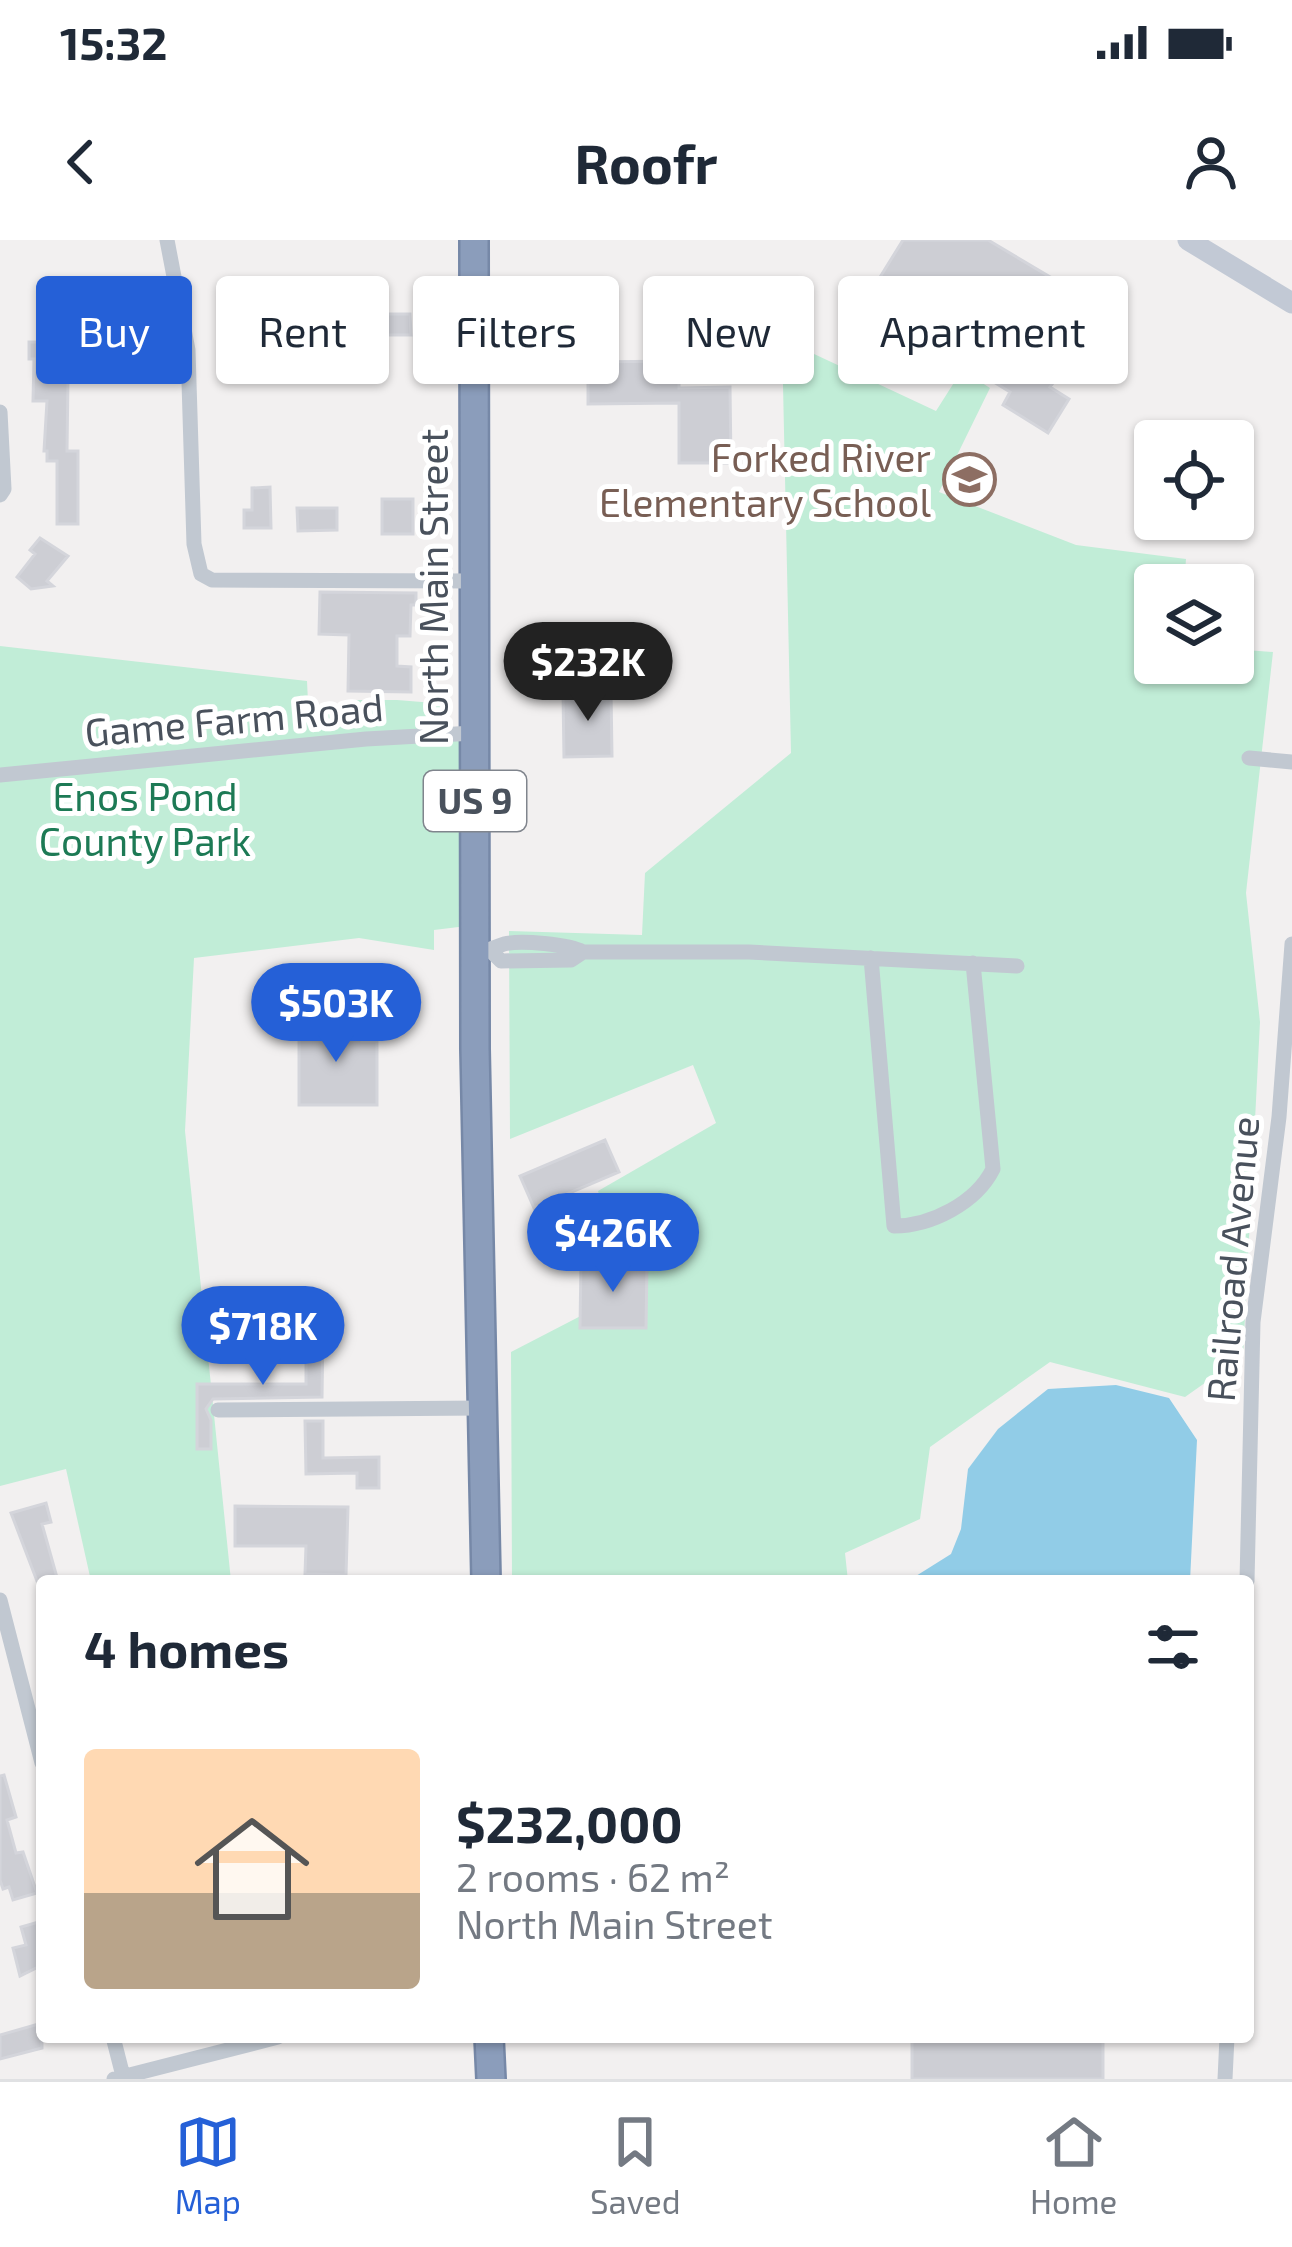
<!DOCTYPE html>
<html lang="en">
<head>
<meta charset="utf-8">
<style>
	:root { --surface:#fff; --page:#f2f2f3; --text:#1f2937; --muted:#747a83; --line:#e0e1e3; --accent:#2560d7 }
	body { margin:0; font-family:"Exo 2",sans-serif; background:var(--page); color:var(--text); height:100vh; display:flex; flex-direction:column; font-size:45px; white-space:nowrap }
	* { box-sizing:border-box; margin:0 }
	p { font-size:39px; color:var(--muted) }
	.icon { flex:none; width:66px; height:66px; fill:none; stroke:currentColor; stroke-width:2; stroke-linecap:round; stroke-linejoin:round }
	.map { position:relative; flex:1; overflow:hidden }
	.side { position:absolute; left:36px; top:1335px; width:1218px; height:468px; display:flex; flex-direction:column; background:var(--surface); border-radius:12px; box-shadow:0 3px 9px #0004 }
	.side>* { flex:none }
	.hud { position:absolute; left:36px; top:36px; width:1221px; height:108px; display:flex; gap:24px }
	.fabs { position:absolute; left:1134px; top:180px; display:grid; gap:24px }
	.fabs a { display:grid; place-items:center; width:120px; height:120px; border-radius:12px; background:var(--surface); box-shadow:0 3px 9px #0004; font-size:60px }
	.price { position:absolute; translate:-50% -102px; padding:0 27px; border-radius:42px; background:var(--accent); color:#fff; font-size:39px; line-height:78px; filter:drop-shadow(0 3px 6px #0008) }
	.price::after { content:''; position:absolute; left:50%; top:72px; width:36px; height:27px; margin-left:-18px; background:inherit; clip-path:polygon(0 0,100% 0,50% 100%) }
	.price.on { background:#222; color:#fff }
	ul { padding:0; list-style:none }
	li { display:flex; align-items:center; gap:36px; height:300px; padding:0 48px }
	li span { display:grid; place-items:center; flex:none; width:336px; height:240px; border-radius:12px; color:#555 }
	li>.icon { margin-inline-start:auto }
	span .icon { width:144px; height:144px; fill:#fffc; stroke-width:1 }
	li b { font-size:51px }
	h2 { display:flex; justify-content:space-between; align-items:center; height:144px; padding:0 48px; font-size:51px }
	.chip { padding:0 42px; border-radius:12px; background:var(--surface); box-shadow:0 3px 9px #0004; font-size:42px; line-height:108px }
	.chip.on { background:var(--accent); color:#fff }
	.status { display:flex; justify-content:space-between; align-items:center; height:84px; padding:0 60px; background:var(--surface); direction:ltr }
	.status svg { height:33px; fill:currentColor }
	header { display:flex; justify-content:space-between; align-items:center; height:156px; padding:0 48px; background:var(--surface); font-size:54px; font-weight:700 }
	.tabs { display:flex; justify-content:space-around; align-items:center; height:168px; border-top:3px solid var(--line); background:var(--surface); font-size:33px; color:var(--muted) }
	.tabs a { display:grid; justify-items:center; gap:6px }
	.tabs .on { color:var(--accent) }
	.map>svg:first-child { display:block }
	.green { fill:#c1edd7 }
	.water { fill:#91cce7 }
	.building { fill:#cdced4; stroke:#d4d5db; stroke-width:3 }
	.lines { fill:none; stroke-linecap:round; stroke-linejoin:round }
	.highway-casing { stroke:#7688a7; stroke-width:32 }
	.street { stroke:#c1c8d1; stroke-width:15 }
	.secondary { stroke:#c2c9d5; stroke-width:21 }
	.highway { stroke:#8b9dbb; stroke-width:27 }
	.labels { text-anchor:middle; stroke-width:10; stroke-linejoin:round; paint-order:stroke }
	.shield { fill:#fff; stroke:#80858d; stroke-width:3 }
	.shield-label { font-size:36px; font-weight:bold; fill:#49515c }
	.education-label { font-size:39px; fill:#785e54; stroke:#fff; text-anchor:end }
	.street-label { font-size:39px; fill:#49515c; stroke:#fff }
	.park-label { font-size:39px; fill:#1d7a55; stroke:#fff }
</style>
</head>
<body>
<div class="status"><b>15:32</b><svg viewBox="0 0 49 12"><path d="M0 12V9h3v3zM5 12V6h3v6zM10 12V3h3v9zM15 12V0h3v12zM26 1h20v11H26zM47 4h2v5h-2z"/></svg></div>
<header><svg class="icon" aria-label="back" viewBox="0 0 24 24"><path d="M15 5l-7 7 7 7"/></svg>Roofr<svg class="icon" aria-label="person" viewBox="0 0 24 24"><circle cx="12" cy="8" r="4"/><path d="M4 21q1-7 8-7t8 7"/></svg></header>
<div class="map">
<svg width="1292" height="1839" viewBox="0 0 1292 1839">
	<rect width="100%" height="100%" fill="#f2f0f0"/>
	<path class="green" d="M782 99 936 171 962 130 990 148 939 252 1076 305 1186 319 1184 345H1155V423H1233V409L1273 412 1246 653 1260 782 1243 1116 1185 1157 1050 1122 930 1207 920 1279 845 1313 848 1341H512L511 1112 627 1052 598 951 716 883 693 825 510 899 509 691 642 695 645 633 791 513Z
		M0 406 307 441 308 462 327 466 359 460H397L447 464 448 488 474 493 475 685 434 690V710L359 698 194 718 185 891 231 1341H91L66 1229 0 1246Z"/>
	<path class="water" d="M1116 1145 1169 1158 1197 1200 1190 1341H908L951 1314 961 1289 968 1229 998 1189 1048 1149Z"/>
	<path class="building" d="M903 0H988L1089 60 1091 68 1046 139 1053 143 1050 147 1069 159 1048 193 1003 165 1010 152 942 110 955 89 911 62 897 83 864 63Z
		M371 74H410L411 95H371Z
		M29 102H50L54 138H68L67 211H78V284H57V221H47V211H44L47 161H33L34 119H29Z
		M679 121V148L730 147 731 223H679V163L588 164V122Z
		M270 247 271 288H244V270H252V248Z
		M382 259H413V294H382Z
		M297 268H337V290L298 291Z
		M40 298 68 316 47 341 53 346 31 349 17 337 35 314 30 310Z
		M320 352 416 353V365H411L410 396H397V426L411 427V452L348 451 349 395 319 394Z
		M611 451 612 516 564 517 563 452Z
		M299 781H362V801H377V865H299Z
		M605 900 619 932 534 968 520 936Z
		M581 1022 647 1023 646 1088H580Z
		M306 1089H323L322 1157 213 1159 206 1169 211 1180V1209H197V1144H306Z
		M305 1181H323V1218L379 1217V1248H357V1233L306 1234Z
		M46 1263 51 1282 42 1284 58 1341H37L11 1273Z
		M235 1266 348 1267 346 1335 305 1334 306 1306H235Z
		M4 1535 16 1577 7 1580 16 1613 23 1612 37 1653 13 1660 9 1647 3 1649 0 1640V1536Z
		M42 1681V1725L20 1736 13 1708 26 1705 21 1687Z
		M42 1783V1808L0 1819V1795Z
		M912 1797H1103V1839H912Z"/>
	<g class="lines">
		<defs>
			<path id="highway" d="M474 0 475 809 486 1341
				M489 1797 491 1839"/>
		</defs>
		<use href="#highway" class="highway-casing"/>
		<path class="street" d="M167 0 188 110 194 304 201 334 212 340 473 341
			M0 172 4 249 0 255
			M1249 518 1292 522
			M0 535 366 499 474 493
			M475 712C488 712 492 708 504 704 520 700 569 704 583 712L571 720 501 721 492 712
			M583 712H749L1017 726
			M871 718 894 986C931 986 976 963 993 929L973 723
			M218 1170 482 1168
			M1247 1341 1253 1082 1279 877 1292 704
			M0 1360 42 1523
			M113 1797 123 1836
			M114 1839 278 1797
			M1225 1839 1227 1797"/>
		<path class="secondary" d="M1188 0 1292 63"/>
		<use href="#highway" class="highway"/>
	</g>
	<defs>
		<symbol id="school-ring" viewBox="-11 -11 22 22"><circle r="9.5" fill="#fff" stroke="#8d6e63" stroke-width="1.5"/><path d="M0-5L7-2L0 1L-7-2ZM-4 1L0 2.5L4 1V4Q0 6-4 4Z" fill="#8d6e63"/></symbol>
	</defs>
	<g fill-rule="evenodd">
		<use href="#school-ring" x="940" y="210" width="59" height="59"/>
	</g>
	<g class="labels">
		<rect class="shield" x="424" y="531" width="102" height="60" rx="9"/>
		<g class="shield-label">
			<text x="475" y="574">US 9</text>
		</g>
		<g class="education-label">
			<text x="931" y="232">Forked River<tspan x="931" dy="45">Elementary School</tspan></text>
		</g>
		<g class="street-label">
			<text transform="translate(434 347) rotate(-90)" y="14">North Main Street</text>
			<text transform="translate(234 480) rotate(-5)" y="14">Game Farm Road</text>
			<text transform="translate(1233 1019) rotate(-85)" y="14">Railroad Avenue</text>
		</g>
		<g class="park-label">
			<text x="145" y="571">Enos Pond<tspan x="145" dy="45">County Park</tspan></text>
		</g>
	</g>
</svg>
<div class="fabs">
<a><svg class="icon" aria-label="locate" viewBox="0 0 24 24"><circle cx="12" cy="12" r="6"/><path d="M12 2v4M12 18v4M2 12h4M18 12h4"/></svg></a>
<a><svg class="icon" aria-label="layers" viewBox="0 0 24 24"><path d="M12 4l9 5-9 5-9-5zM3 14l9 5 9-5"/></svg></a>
</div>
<b class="price on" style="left:588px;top:484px">$232K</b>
<b class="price" style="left:336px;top:825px">$503K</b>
<b class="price" style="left:613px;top:1055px">$426K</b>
<b class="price" style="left:263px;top:1148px">$718K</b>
<div class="hud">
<a class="chip on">Buy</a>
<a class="chip">Rent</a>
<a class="chip">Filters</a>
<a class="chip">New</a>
<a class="chip">Apartment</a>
</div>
<section class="side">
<h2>4 homes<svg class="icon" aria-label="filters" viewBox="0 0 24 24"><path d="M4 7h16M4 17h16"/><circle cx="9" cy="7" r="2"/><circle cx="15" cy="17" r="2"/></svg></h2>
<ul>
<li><span style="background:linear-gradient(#ffd9b3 60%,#b9a48a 0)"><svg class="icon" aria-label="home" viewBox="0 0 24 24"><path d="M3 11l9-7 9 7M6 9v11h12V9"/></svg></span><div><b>$232,000</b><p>2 rooms · 62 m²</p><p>North Main Street</p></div></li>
</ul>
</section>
</div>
<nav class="tabs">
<a class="on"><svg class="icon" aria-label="map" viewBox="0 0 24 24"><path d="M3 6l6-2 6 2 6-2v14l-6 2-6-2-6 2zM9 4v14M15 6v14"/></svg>Map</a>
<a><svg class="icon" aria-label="saved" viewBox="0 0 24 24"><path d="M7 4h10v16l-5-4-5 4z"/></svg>Saved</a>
<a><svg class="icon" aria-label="home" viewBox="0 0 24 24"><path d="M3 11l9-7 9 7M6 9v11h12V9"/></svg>Home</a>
</nav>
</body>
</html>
